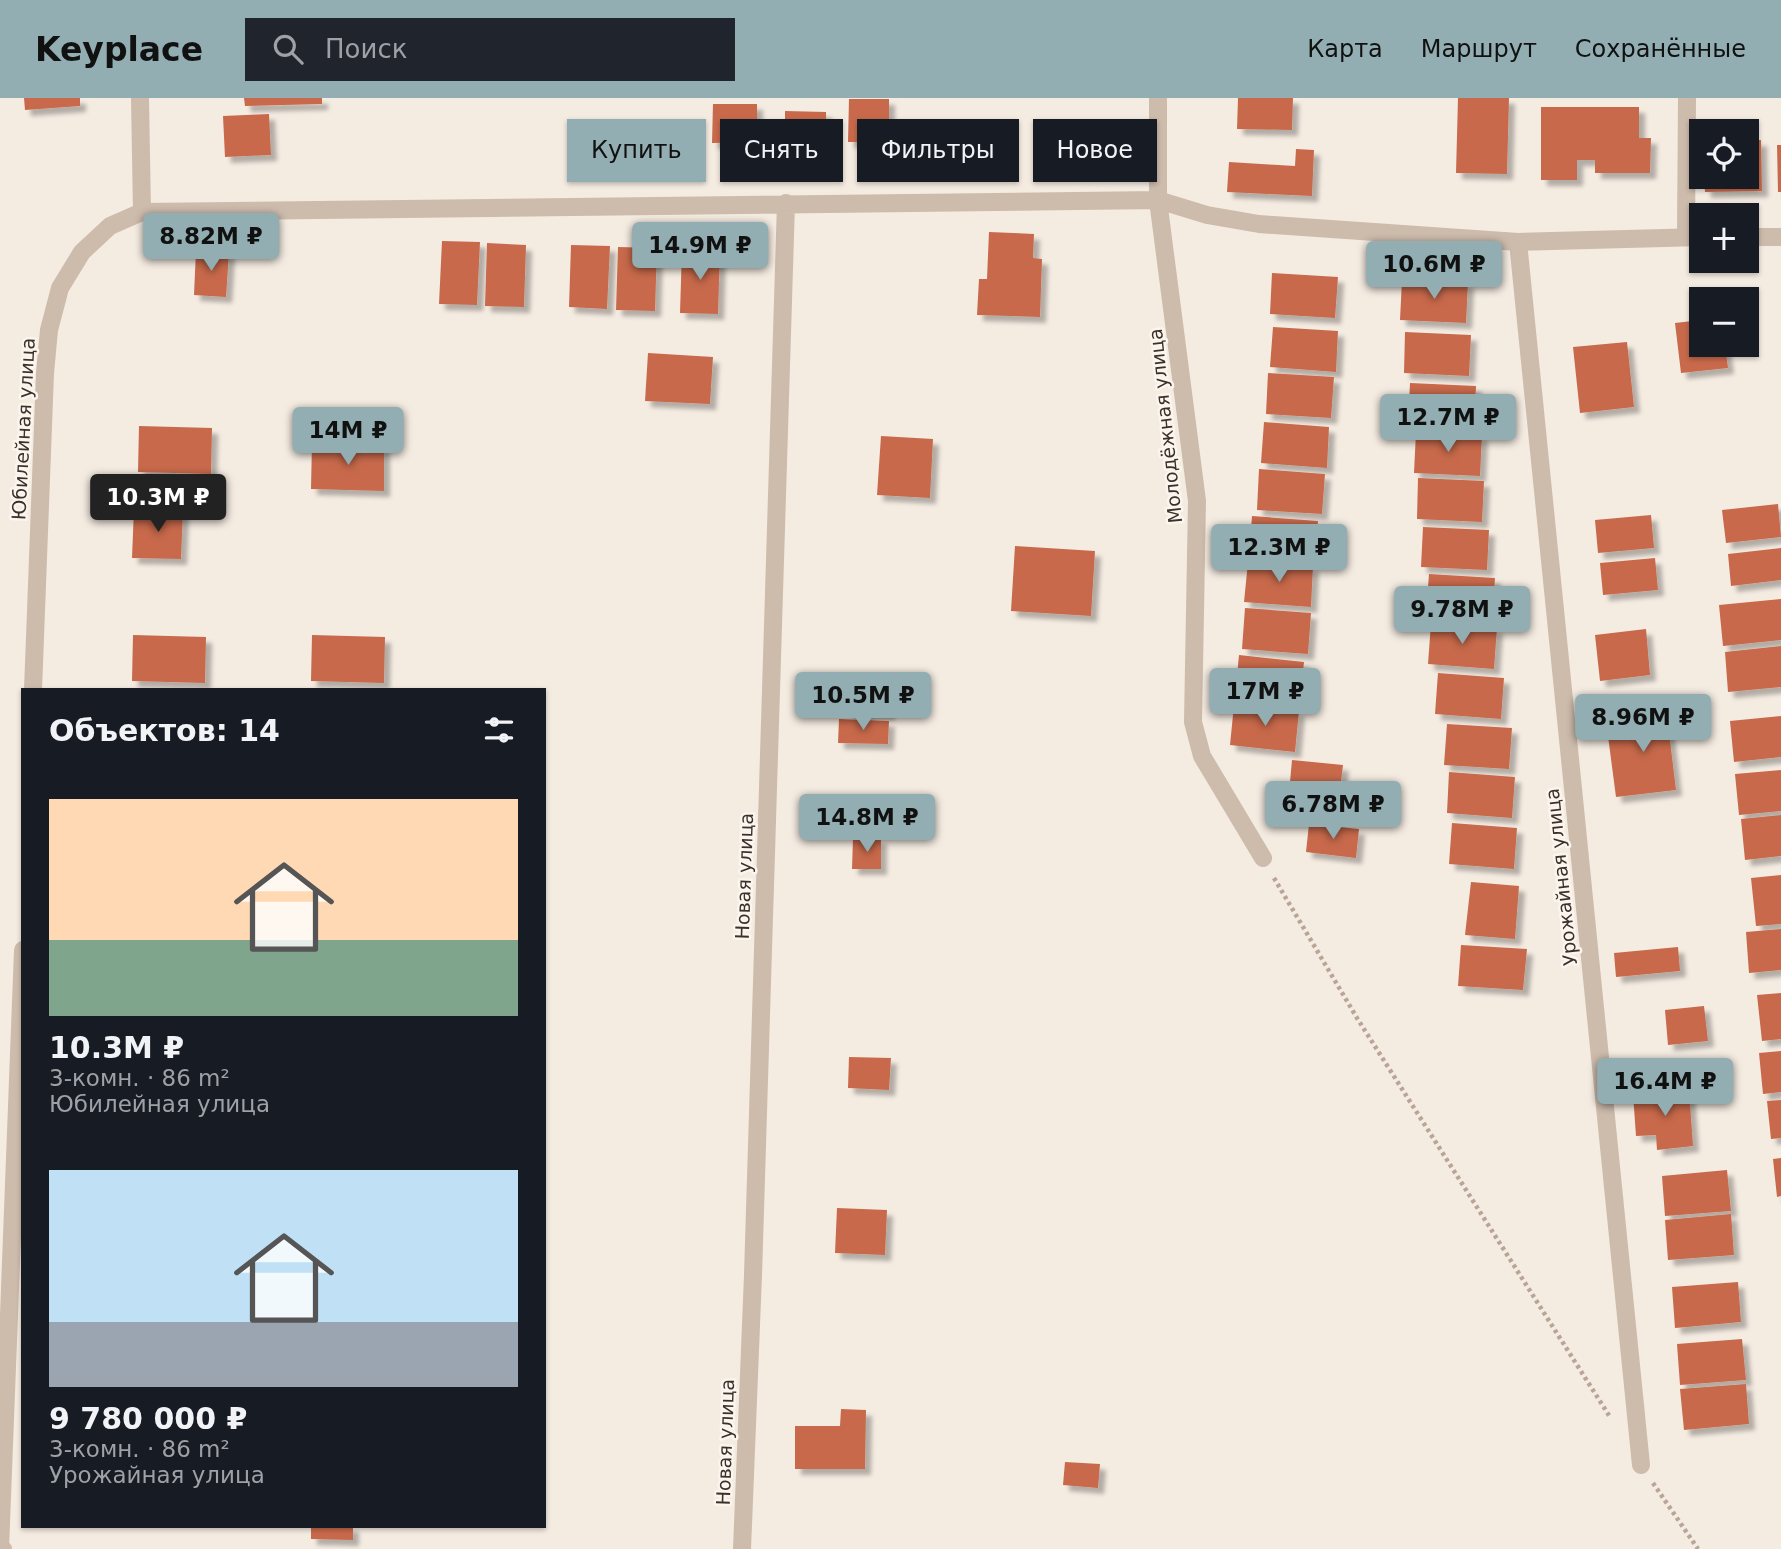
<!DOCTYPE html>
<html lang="ru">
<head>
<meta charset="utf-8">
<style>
	:root { --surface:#171b24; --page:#20242c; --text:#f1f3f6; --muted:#9ea1a6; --accent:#92aeb2 }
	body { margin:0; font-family:"DejaVu Sans",sans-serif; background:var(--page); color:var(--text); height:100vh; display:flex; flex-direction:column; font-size:26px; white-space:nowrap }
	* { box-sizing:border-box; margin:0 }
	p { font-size:23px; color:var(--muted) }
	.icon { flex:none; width:38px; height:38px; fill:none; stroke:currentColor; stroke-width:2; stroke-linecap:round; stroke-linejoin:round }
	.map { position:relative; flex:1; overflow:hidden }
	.side { position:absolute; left:21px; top:590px; width:525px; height:840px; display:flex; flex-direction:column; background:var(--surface); border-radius:0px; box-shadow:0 2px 5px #0004 }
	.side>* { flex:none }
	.banner { position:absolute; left:567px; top:21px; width:665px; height:63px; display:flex; gap:14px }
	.fabs { position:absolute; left:1689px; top:21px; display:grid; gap:14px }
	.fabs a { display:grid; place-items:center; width:70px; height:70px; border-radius:0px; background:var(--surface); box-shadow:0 2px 5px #0004; font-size:35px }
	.price { position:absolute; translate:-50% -60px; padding:0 16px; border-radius:7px; background:var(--accent); color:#111; font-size:23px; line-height:46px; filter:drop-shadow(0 2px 4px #0008) }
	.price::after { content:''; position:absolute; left:50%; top:42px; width:21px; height:16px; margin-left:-10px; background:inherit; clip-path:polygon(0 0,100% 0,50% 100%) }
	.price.selected { background:#222; color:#fff }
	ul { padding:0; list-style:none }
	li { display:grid; align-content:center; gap:14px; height:371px; padding:0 28px }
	li span { display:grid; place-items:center; height:217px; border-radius:0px; color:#555 }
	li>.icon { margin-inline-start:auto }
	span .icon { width:126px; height:126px; fill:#fffc; stroke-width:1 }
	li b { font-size:30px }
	h2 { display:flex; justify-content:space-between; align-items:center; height:84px; padding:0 28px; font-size:30px }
	.chip { padding:0 24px; border-radius:0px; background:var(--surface); box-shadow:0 2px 5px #0004; font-size:24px; line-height:63px }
	.chip.selected { background:var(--accent); color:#111 }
	header { display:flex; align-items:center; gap:42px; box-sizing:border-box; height:98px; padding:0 35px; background:var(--accent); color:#111 }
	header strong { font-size:33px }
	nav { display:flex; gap:38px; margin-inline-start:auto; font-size:24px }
	.search { width:490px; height:63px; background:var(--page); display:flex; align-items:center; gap:18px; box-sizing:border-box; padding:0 24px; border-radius:0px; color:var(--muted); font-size:26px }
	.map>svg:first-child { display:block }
	.building { fill:#c8694b; filter:url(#shadow) }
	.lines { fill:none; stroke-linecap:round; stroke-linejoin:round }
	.path { stroke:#b9a596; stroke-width:4.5; stroke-dasharray:3.5 3.5; stroke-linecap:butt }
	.minor { stroke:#cdbbac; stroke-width:18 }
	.labels { text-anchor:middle; stroke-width:5; stroke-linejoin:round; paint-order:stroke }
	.street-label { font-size:19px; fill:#3b302b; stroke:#fbf5ee }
</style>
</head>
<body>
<header>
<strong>Keyplace</strong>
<div class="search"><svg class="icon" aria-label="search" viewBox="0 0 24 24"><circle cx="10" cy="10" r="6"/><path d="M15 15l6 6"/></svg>Поиск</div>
<nav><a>Карта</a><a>Маршрут</a><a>Сохранённые</a></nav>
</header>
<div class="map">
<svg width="1781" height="1451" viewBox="0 0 1781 1451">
	<defs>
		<filter id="shadow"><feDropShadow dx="6" dy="6" stdDeviation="2" flood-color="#0004"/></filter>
	</defs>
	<rect width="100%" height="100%" fill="#f4ebe1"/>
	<path class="building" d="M24 0H80V8L25 12Z
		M244 0H322V6L245 8Z
		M1238 0H1293L1292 32 1237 31Z
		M1458 0H1509L1507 76 1456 75Z
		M849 1H889V44H848Z
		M713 6H757V44L712 45Z
		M1541 9H1639V40H1651L1650 75H1595V62H1577V82H1541Z
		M785 13 826 14 827 53H785Z
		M269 16 271 57 225 59 223 18Z
		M1067 22 1113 23V56L1067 55Z
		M1761 42 1762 93 1705 94 1704 79H1746V43Z
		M1777 47H1781V94H1778Z
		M1296 51 1314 52 1312 98 1227 94 1229 64 1295 68Z
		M989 134 1034 136 1033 160 1042 161 1040 219 977 217 979 181H987Z
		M442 143 480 144 477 207 439 206Z
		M487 145 526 147 524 209 485 208Z
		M571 147 610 148 607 211 569 209Z
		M618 149 657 150 655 213 616 212Z
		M682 151 720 153 718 216 680 215Z
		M196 152 229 154 226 199 194 197Z
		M1272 175 1338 179 1335 220 1270 216Z
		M1402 182 1468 184 1466 225 1400 222Z
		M1701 222V247H1725L1728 270 1681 275 1675 225Z
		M1273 229 1338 233 1336 274 1270 269Z
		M1405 234 1471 237 1469 278 1404 275Z
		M1627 244 1634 309 1580 315 1573 249Z
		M648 255 713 259 710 306 645 303Z
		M1268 275 1334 279 1331 320 1266 316Z
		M1410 285 1476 288 1474 328 1408 326Z
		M1264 324 1329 329 1327 370 1261 365Z
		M139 328 212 330 211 376 138 374Z
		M1416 334 1482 337 1480 378 1414 375Z
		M881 338 933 341 930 400 877 397Z
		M312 345 384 347V393L311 391Z
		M1259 371 1325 376 1322 416 1257 412Z
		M1418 380 1484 383 1482 424 1417 421Z
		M1778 406 1781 439 1726 445 1722 412Z
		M134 410 183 411 181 461 132 460Z
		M1651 417 1654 450 1598 455 1595 422Z
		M1252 418 1318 423 1315 463 1249 459Z
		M1423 429 1489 432 1487 472 1421 469Z
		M1015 448 1095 453 1091 518 1011 513Z
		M1781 450V482L1731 488 1728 456Z
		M1655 460 1658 492 1603 497 1600 465Z
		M1248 464 1313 468 1311 509 1244 504Z
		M1429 476 1495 480 1492 521 1426 517Z
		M1781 501V542L1723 548 1719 507Z
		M1245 510 1311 515 1308 556 1242 551Z
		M1431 525 1497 530 1494 571 1428 566Z
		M1646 531 1650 577 1600 583 1595 537Z
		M133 537 206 539 205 585 132 583Z
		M312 537 385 539 384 585 311 583Z
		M1781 548V589L1728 594 1725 554Z
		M1239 557 1304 564 1300 605 1235 598Z
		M1438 575 1504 580 1501 621 1435 616Z
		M850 584 890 586 889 616 849 615Z
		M1234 607 1299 613 1295 654 1230 647Z
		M1666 609 1676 692 1616 699 1608 638 1628 636 1625 613Z
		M1781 618V659L1734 664 1730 623Z
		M839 621 889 623 888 646 838 645Z
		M1447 626 1512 630 1509 671 1444 667Z
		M1292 662 1343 667 1339 700 1289 695Z
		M1781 672V713L1739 717 1735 676Z
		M1449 674 1515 679 1512 720 1447 715Z
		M1781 717V758L1745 762 1741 721Z
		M1452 725 1517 730 1514 771 1449 766Z
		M1309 726 1359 731 1356 760 1306 754Z
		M853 740H881V771H852Z
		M1781 777V826L1756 828 1751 780Z
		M1471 784 1519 788 1515 841 1465 837Z
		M1781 831V872L1749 875 1746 834Z
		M1461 847 1527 851 1523 892 1458 888Z
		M1678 849 1680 873 1616 879 1614 855Z
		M1781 895V941L1762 943 1757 897Z
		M1704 908 1708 943 1668 947 1665 912Z
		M1781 953V994L1763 996 1759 955Z
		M849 959 891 960 889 992 848 990Z
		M1689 991 1693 1048 1657 1052 1656 1037 1636 1038 1633 996Z
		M1781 1002V1040L1771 1041 1767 1003Z
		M1781 1060V1098L1777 1099 1773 1061Z
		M1727 1072 1731 1113 1665 1118 1662 1078Z
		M837 1110 887 1112 885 1157 835 1155Z
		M1731 1116 1734 1157 1668 1162 1665 1122Z
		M1738 1184 1741 1224 1675 1230 1672 1189Z
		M1742 1241 1746 1282 1680 1287 1677 1246Z
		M1746 1286 1749 1326 1684 1332 1680 1291Z
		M841 1311 866 1312 865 1371H795V1328H840Z
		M1065 1364 1100 1366 1098 1390 1063 1387Z
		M311 1428H353V1442L311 1441Z"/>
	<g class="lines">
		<path class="path" d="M1274 780 1357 920 1610 1319
			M1653 1385 1698 1451"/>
		<path class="minor" d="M140 0 142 114
			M1158 0V102L1197 403 1193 624 1202 658 1263 760
			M1686 139 1687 0
			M1746 139H1781
			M1518 144 1641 1367
			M33 592 45 275 49 232 60 190 82 154 110 128 142 114 1158 102 1207 117 1259 126 1518 144 1701 139
			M3 1451H0L23 852
			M742 1451 753 1177 786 105"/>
	</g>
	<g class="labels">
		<g class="street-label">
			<text transform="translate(1165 328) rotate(-96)" y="7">Молодёжная улица</text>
			<text transform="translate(23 331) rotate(-87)" y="7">Юбилейная улица</text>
			<text transform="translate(744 778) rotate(-88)" y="7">Новая улица</text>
			<text transform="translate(1561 779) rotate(-96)" y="7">Урожайная улица</text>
			<text transform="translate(725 1344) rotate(-88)" y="7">Новая улица</text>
		</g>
	</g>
</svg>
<div class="fabs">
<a><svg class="icon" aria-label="locate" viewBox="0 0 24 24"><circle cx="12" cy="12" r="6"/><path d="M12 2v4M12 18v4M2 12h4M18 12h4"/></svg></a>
<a>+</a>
<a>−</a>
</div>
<b class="price" style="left:211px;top:175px">8.82M ₽</b>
<b class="price" style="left:700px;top:184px">14.9M ₽</b>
<b class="price" style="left:1434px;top:203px">10.6M ₽</b>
<b class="price" style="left:1448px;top:356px">12.7M ₽</b>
<b class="price" style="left:348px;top:369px">14M ₽</b>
<b class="price selected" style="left:158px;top:436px">10.3M ₽</b>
<b class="price" style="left:1279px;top:486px">12.3M ₽</b>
<b class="price" style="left:1462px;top:548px">9.78M ₽</b>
<b class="price" style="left:1265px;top:630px">17M ₽</b>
<b class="price" style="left:863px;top:634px">10.5M ₽</b>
<b class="price" style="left:1643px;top:656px">8.96M ₽</b>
<b class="price" style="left:1333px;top:743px">6.78M ₽</b>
<b class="price" style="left:867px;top:756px">14.8M ₽</b>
<b class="price" style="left:1665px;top:1020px">16.4M ₽</b>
<div class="banner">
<a class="chip selected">Купить</a>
<a class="chip">Снять</a>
<a class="chip">Фильтры</a>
<a class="chip">Новое</a>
</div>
<section class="side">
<h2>Объектов: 14<svg class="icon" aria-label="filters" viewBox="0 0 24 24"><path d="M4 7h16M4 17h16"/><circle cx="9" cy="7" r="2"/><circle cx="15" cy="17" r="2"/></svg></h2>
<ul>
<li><span style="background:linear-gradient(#ffd9b3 65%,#7fa58c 0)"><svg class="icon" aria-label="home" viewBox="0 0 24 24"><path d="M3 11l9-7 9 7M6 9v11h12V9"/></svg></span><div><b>10.3M ₽</b><p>3-комн. · 86 m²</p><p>Юбилейная улица</p></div></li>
<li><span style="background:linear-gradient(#bfe0f5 70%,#9aa5b1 0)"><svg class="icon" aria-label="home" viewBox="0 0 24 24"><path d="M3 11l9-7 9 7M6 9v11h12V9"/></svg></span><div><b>9 780 000 ₽</b><p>3-комн. · 86 m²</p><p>Урожайная улица</p></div></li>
</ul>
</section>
</div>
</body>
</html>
